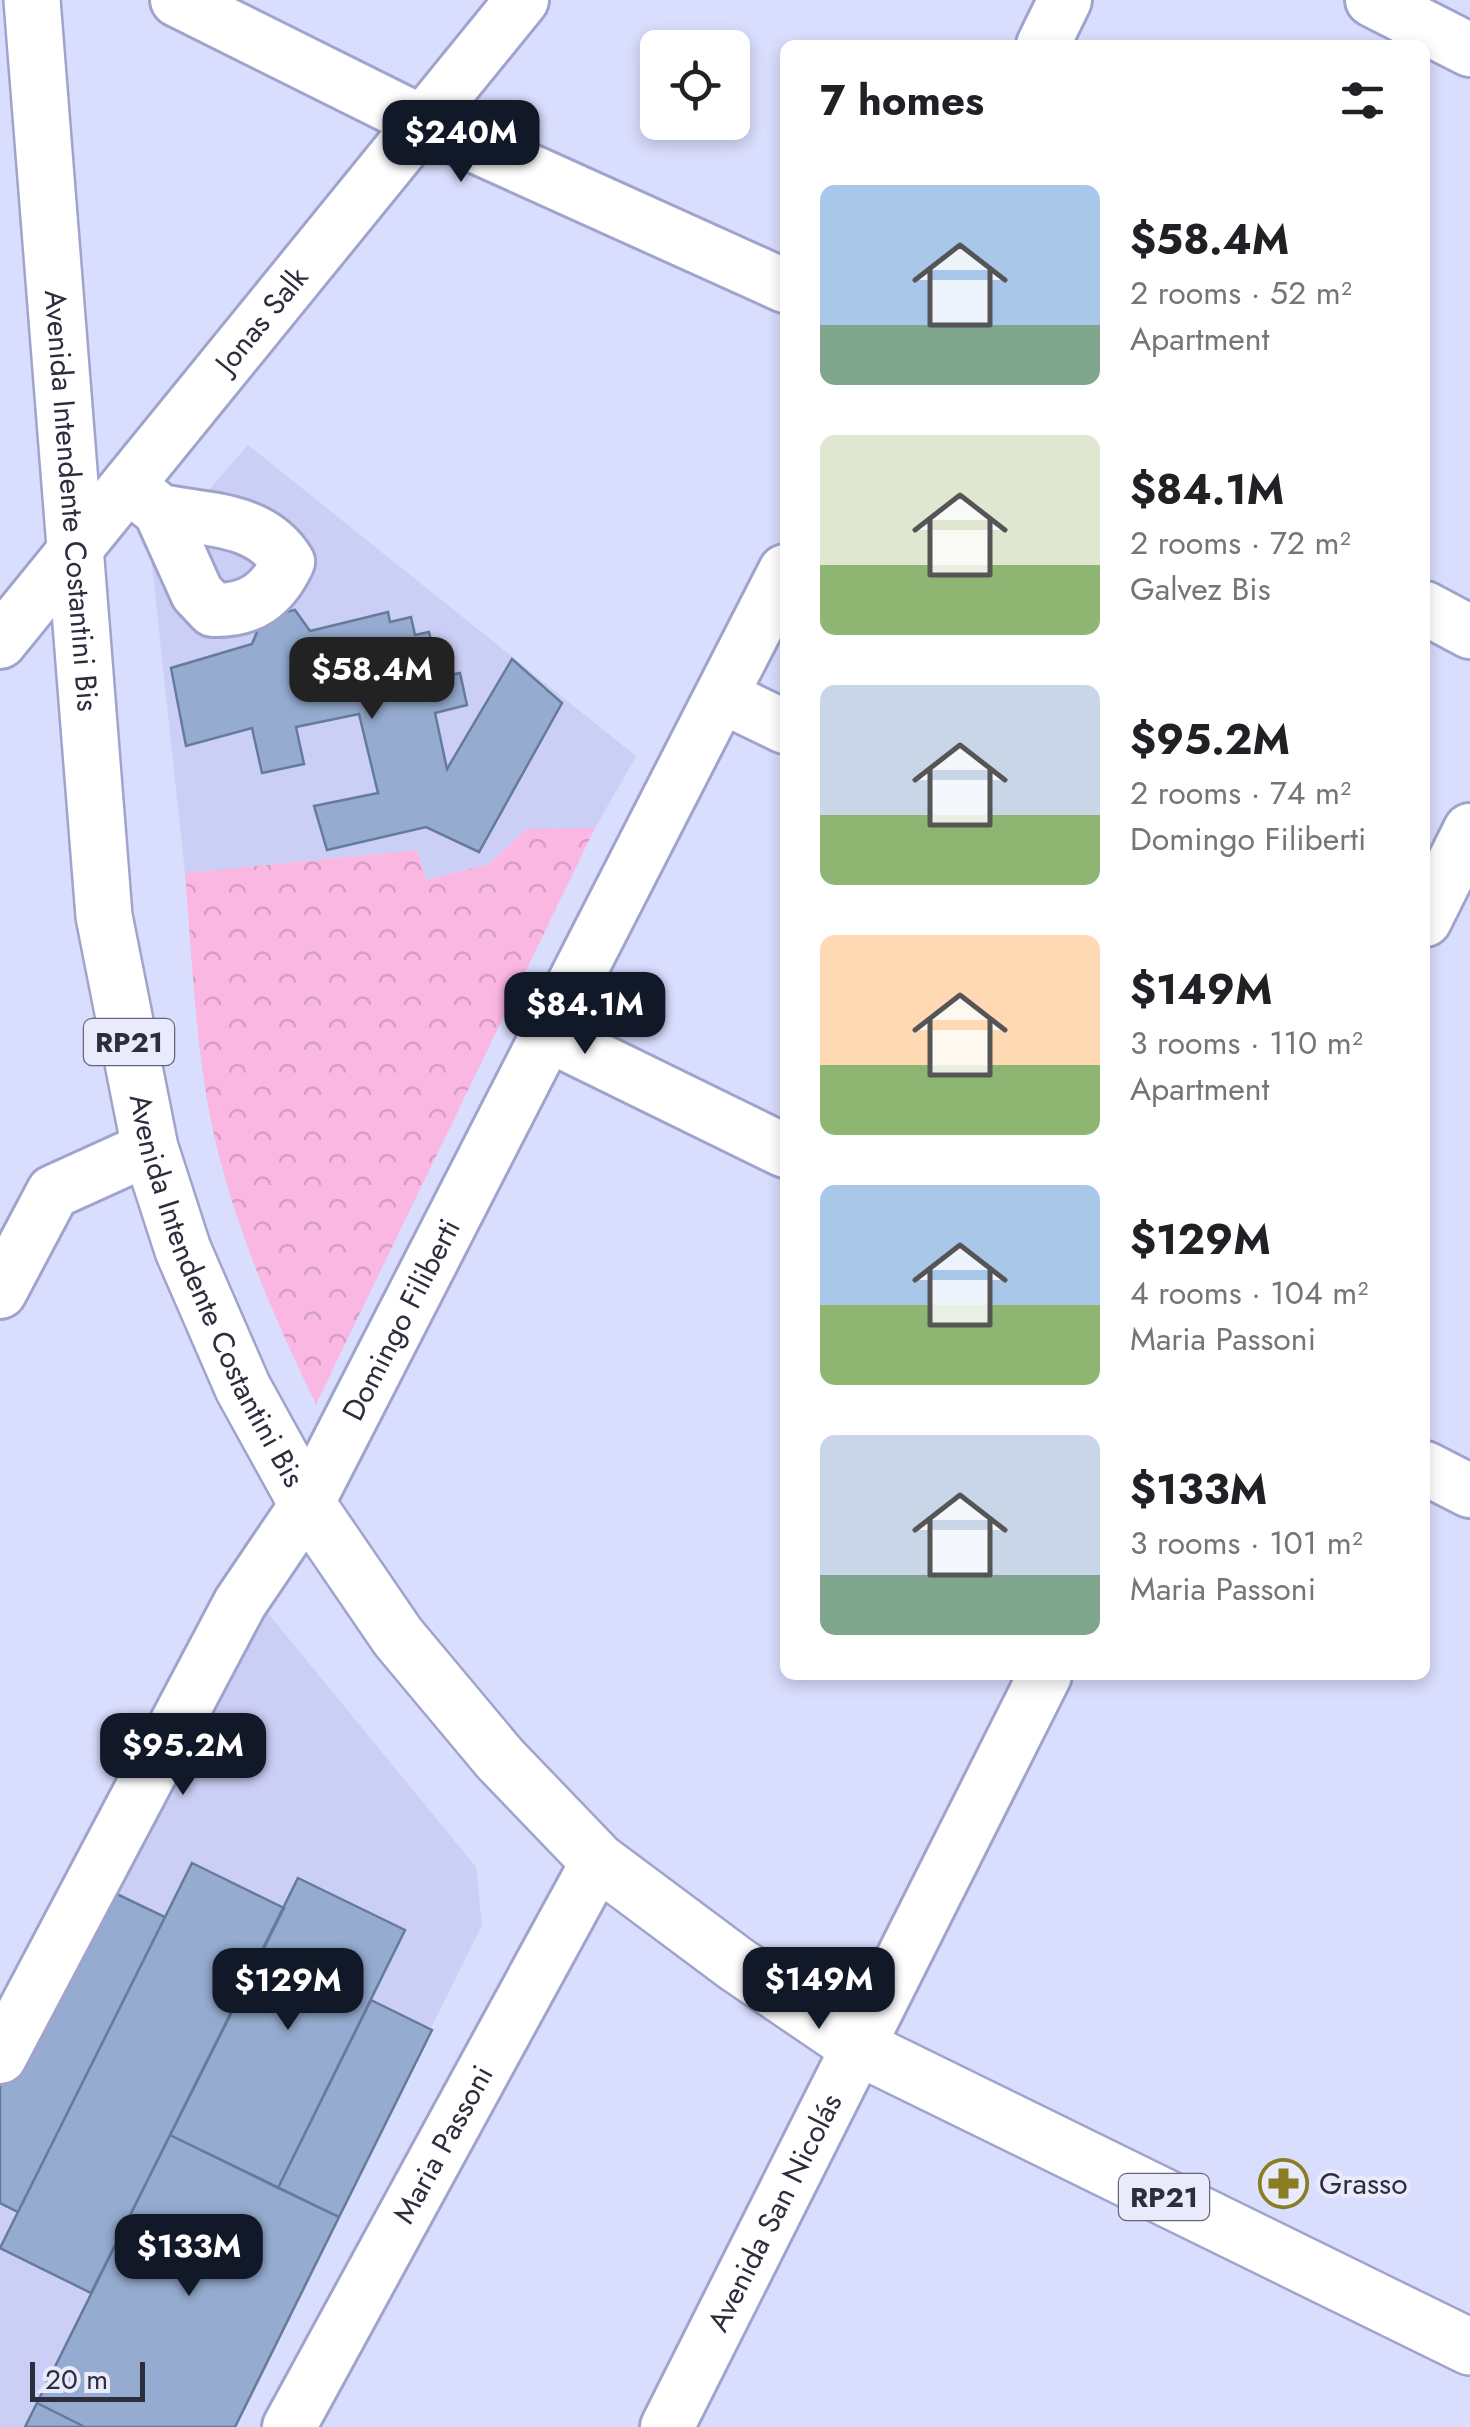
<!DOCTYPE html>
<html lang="en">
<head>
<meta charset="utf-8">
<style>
	:root { --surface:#fff; --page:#f6f6f6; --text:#202124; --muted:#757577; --accent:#111827 }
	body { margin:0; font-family:Jost,sans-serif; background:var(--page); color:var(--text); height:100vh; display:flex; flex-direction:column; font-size:38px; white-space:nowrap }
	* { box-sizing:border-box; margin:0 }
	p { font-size:32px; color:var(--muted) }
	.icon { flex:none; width:55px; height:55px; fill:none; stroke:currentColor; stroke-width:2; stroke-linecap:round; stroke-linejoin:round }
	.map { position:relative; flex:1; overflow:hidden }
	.drawer { position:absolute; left:780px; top:40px; width:650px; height:1640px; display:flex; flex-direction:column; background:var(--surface); border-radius:15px; box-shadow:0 5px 15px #0003 }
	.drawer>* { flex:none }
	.tools { position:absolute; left:640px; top:30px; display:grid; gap:20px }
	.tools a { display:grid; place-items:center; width:110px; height:110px; border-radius:15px; background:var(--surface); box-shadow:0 5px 15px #0003; font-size:50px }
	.scale { position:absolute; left:30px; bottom:25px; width:115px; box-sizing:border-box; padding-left:10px; border:5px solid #2c2d3d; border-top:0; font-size:28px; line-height:35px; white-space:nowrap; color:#2c2d3d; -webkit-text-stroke:8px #e9ebfc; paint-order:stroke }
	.price { position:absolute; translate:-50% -85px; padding:0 22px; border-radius:20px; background:var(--accent); color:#fff; font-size:32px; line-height:65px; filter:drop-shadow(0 2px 5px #0008) }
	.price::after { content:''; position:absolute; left:50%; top:60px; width:30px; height:22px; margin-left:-15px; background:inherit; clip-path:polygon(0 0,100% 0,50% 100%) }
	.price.active { background:#222; color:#fff }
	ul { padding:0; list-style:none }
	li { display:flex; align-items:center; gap:30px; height:250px; padding:0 40px }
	li span { display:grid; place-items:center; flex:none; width:280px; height:200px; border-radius:15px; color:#555 }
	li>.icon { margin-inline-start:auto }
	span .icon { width:120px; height:120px; fill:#fffc; stroke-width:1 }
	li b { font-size:42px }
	h2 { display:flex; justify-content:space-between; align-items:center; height:120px; padding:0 40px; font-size:42px }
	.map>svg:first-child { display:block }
	.built { fill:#cbcff5 }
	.forest { fill:url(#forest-crowns) }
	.building { fill:#95abcf; stroke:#667b9c; stroke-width:2.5 }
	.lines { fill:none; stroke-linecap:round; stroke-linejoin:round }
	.minor-casing { stroke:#a0a4cc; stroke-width:58 }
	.major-casing { stroke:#a0a4cc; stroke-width:60 }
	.minor { stroke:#fff; stroke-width:52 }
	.major { stroke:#fff; stroke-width:55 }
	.labels { text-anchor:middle; stroke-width:8; stroke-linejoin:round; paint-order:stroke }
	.shield { fill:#e9ebfc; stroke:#656676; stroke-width:2.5 }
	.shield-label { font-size:28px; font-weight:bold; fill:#2c2d3d }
	.street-label { font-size:30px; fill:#2c2d3d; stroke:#e9ebfc }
	.poi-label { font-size:30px; fill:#2c2d3d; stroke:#e9ebfc; text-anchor:start }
</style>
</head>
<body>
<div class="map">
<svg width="1470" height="2427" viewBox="0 0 1470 2427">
	<defs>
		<pattern id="forest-crowns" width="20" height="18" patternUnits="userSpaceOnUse" patternTransform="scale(2.5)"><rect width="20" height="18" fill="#fab7e2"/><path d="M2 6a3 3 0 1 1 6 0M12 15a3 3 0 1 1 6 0" fill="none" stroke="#d69ec3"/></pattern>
	</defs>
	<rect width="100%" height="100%" fill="#d9ddfe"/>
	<path class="built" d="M248 445 636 756 595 828 526 829 489 864 426 880 416 850 185 873 151 556Z
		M262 1606 476 1867 482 1925 232 2427H0V2085Z"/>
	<path class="forest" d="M595 828 316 1404C268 1306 221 1195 205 1087 194 1016 191 944 185 873L417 850 426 880 489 864 526 829Z"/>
	<path class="building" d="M295 610 310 631 388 612 390 622 411 617 415 635 429 632 440 677 460 673 467 705 435 713 447 769 512 659 562 703 479 852 426 827 327 850 314 806 378 793 359 714 296 727 304 764 262 773 252 728 186 746 171 668 252 644 263 617Z
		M192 1863 284 1908 91 2293 0 2248Z
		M298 1878 405 1930 278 2188 170 2135Z
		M98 1885 165 1917 18 2212 0 2203V2081Z
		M371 2000 432 2030 339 2217 278 2188Z
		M170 2135 339 2217 235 2427H85L37 2403Z
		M37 2403 85 2427H25Z"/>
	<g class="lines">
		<defs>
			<g id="minor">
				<path d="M177 0 424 123 785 286"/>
				<path d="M1372 0 1470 50"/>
				<path d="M1043 45 1065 0"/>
				<path d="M128 485 160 511 197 593 213 610C250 611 272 596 288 562 261 518 207 520 160 511"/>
				<path d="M1425 608 1470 632"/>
				<path id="s1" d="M0 642 522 0"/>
				<path d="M723 697 785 727"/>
				<path d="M1425 920 1470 830"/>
				<path d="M550 1036 785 1151"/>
				<path d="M0 1292 53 1192 150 1148"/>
				<path d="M1425 1468 1470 1491"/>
				<path id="s2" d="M0 2057 240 1603 307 1504 785 571"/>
				<path id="s3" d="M289 2427 598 1861"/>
				<path id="s4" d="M667 2427 1045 1675"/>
			</g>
			<g id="major">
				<path id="s5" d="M32 0 104 916 150 1148 183 1250 243 1388 307 1504 398 1637 500 1759 598 1861 736 1964 858 2047 1470 2347"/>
			</g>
		</defs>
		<use href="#minor" class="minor-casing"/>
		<use href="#major" class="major-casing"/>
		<use href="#minor" class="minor"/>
		<use href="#major" class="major"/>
	</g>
	<defs>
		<symbol id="pharmacy-ring" viewBox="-11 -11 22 22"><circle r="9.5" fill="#e9ebfc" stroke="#8b7d23" stroke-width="1.5"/><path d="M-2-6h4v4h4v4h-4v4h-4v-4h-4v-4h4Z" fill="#8b7d23"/></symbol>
	</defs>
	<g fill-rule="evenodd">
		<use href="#pharmacy-ring" x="1256" y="2156" width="55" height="55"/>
	</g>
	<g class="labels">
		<g class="shield">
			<rect x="84" y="1019" width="90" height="46" rx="8"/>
			<rect x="1119" y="2174" width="90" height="46" rx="8"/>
		</g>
		<g class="shield-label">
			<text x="129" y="1052">RP21</text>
			<text x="1164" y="2207">RP21</text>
		</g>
		<g class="street-label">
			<text dy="10" stroke="none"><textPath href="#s1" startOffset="415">Jonas Salk</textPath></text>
			<text dy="10" stroke="none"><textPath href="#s5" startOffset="502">Avenida Intendente Costantini Bis</textPath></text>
			<text dy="10" stroke="none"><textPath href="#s5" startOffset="1312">Avenida Intendente Costantini Bis</textPath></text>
			<text dy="10" stroke="none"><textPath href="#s2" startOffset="840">Domingo Filiberti</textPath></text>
			<text dy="10" stroke="none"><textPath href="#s3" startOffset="322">Maria Passoni</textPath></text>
			<text dy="10" stroke="none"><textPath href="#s4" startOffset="240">Avenida San Nicolás</textPath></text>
		</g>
		<g class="poi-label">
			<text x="1319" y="2194">Grasso</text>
		</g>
	</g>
</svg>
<div class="tools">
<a><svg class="icon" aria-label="locate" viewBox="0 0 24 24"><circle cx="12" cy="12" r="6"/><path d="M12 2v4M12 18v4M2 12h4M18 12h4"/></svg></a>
</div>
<div class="scale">20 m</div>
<b class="price" style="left:461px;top:185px">$240M</b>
<b class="price active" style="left:372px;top:722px">$58.4M</b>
<b class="price" style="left:585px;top:1057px">$84.1M</b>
<b class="price" style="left:183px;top:1798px">$95.2M</b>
<b class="price" style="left:819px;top:2032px">$149M</b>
<b class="price" style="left:288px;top:2033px">$129M</b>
<b class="price" style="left:189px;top:2299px">$133M</b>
<section class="drawer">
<h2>7 homes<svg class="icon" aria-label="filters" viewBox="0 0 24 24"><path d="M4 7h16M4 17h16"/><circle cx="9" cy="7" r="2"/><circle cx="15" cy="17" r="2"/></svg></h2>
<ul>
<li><span style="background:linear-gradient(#a9c7e8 70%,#7fa58c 0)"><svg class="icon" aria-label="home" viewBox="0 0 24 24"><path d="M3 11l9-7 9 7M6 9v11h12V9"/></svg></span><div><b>$58.4M</b><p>2 rooms · 52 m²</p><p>Apartment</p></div></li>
<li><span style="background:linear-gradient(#dfe7d0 65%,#8fb573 0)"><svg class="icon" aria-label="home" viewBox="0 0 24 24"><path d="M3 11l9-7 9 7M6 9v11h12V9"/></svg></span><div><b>$84.1M</b><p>2 rooms · 72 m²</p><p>Galvez Bis</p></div></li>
<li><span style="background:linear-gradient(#c9d6e8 65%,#8fb573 0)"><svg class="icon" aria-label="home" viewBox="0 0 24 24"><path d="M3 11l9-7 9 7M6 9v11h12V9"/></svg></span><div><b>$95.2M</b><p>2 rooms · 74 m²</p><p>Domingo Filiberti</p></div></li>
<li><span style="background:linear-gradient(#ffd9b3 65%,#8fb573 0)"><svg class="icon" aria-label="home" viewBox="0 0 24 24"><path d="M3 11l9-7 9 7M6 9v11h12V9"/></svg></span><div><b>$149M</b><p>3 rooms · 110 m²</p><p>Apartment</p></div></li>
<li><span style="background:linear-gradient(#a9c7e8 60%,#8fb573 0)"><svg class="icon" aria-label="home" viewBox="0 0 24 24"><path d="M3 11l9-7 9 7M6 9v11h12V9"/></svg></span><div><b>$129M</b><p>4 rooms · 104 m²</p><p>Maria Passoni</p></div></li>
<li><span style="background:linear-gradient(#c9d6e8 70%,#7fa58c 0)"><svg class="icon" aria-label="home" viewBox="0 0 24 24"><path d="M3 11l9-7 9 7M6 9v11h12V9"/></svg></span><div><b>$133M</b><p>3 rooms · 101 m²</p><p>Maria Passoni</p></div></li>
</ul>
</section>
</div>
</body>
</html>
